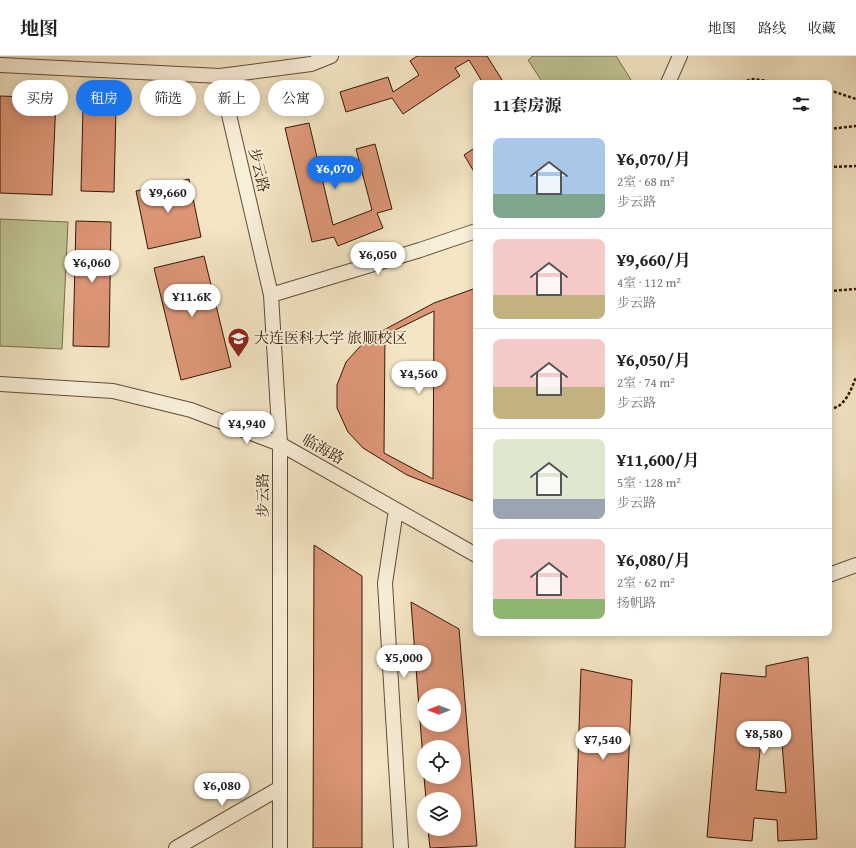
<!DOCTYPE html>
<html lang="zh">
<head>
<meta charset="utf-8">
<style>
	:root { --surface:#fff; --page:#f6f6f6; --text:#202124; --muted:#757577; --line:#e0e0e0; --accent:#1a73e8 }
	body { margin:0; font-family:"Gentium Book Plus","Noto Serif SC",serif; background:var(--page); color:var(--text); height:100vh; display:flex; flex-direction:column; font-size:15px; white-space:nowrap }
	* { box-sizing:border-box; margin:0 }
	p { font-size:13px; color:var(--muted) }
	.icon { flex:none; width:22px; height:22px; fill:none; stroke:currentColor; stroke-width:2; stroke-linecap:round; stroke-linejoin:round }
	.map { position:relative; flex:1; overflow:hidden }
	.details { position:absolute; left:473px; top:24px; width:359px; height:556px; display:flex; flex-direction:column; background:var(--surface); border-radius:8px; box-shadow:0 2px 10px #0003 }
	.details>* { flex:none }
	.top-card { position:absolute; left:12px; top:24px; width:380px; height:36px; display:flex; gap:8px }
	.needle { width:26px; rotate:270deg }
	.controls { position:absolute; left:417px; top:632px; display:grid; gap:8px }
	.controls a { display:grid; place-items:center; width:44px; height:44px; border-radius:50%; background:var(--surface); box-shadow:0 2px 10px #0003; font-size:20px }
	.price { position:absolute; translate:-50% -34px; padding:0 9px; border-radius:14px; background:#fff; color:#222; font-size:13px; line-height:26px; filter:drop-shadow(0 1px 2px #0008) }
	.price::after { content:''; position:absolute; left:50%; top:24px; width:12px; height:9px; margin-left:-6px; background:inherit; clip-path:polygon(0 0,100% 0,50% 100%) }
	.price.on { background:var(--accent); color:#fff }
	ul { padding:0; list-style:none }
	li { display:flex; align-items:center; gap:12px; height:100px; padding:0 20px }
	li+li { border-top:1px solid var(--line) }
	li span { display:grid; place-items:center; flex:none; width:112px; height:80px; border-radius:8px; color:#555 }
	li>.icon { margin-inline-start:auto }
	span .icon { width:48px; height:48px; fill:#fffc; stroke-width:1 }
	li b { font-size:17px }
	h2 { display:flex; justify-content:space-between; align-items:center; height:48px; padding:0 20px; font-size:17px }
	.tag { padding:0 14px; border-radius:18px; background:var(--surface); box-shadow:0 2px 10px #0003; font-size:14px; line-height:36px }
	.tag.on { background:var(--accent); color:#fff }
	header { display:flex; align-items:center; gap:24px; box-sizing:border-box; height:56px; padding:0 20px; background:var(--surface); border-bottom:1px solid var(--line) }
	header strong { font-size:19px }
	nav { display:flex; gap:22px; margin-inline-start:auto; font-size:14px }
	.map>svg:first-child { display:block }
	.green { fill:#bfc492; stroke:#796e4c }
	.building { fill:#dd9677; stroke:#331806; fill-rule:evenodd }
	.lines { fill:none; stroke-linecap:round; stroke-linejoin:round }
	.minor-casing { stroke:#634c36; stroke-width:16 }
	.path { stroke:#331806; stroke-width:2.5; stroke-dasharray:3 2; stroke-linecap:butt }
	.minor { stroke:#f8efd9; stroke-width:14 }
	.labels { text-anchor:middle; stroke-width:3.5; stroke-linejoin:round; paint-order:stroke }
	.street-label { font-size:15px; fill:#331806; stroke:#f8efd9 }
	.poi-label { font-size:15px; fill:#331806; stroke:#f8efd9; text-anchor:start }
</style>
</head>
<body>
<header>
<strong>地图</strong>
<nav><a>地图</a><a>路线</a><a>收藏</a></nav>
</header>
<div class="map">
<svg width="856" height="792" viewBox="0 0 856 792">
	<rect width="100%" height="100%" fill="#f4e6c5"/>
	<filter id="stains"><feTurbulence type="fractalNoise" baseFrequency=".005" numOctaves="4"/><feColorMatrix values="0 0 0 0 .2 0 0 0 0 .09 0 0 0 0 .02 0 0 0 .5 -.17"/></filter>
	<radialGradient id="worn" r=".72"><stop offset=".6" stop-color="#630" stop-opacity="0"/><stop offset="1" stop-color="#630" stop-opacity=".3"/></radialGradient>
	<path class="green" d="M533 0H616L633 27H543L528 4Z
		M0 163 68 166 62 293 0 290Z"/>
	<path class="building" d="M417 0H487L504 27H483L469 4 455 12 460 20 403 58 392 42 346 56 340 36 388 21 393 36 419 19 410 5Z
		M0 40 56 42 52 139 0 137Z
		M83 51 116 52 114 136 81 135Z
		M309 67 333 169 372 154 356 93 375 88 392 153 377 157 383 172 338 190 334 181 312 186 285 72Z
		M476 91V119L464 99Z
		M189 123 201 181 148 193 136 135Z
		M76 165 111 166 109 291 73 290Z
		M204 200 231 311 181 324 154 212Z
		M476 232V446L407 419 363 392 348 376 337 352V329L346 306 367 283 434 247ZM434 255 433 423 384 397 385 279Z
		M314 489 362 520V792H313Z
		M411 546 459 573 477 790 430 792 428 773H454V743H426L424 721H454V691H424V717ZM424 639H454V669H424Z
		M808 601 817 783 778 785 777 764 754 762 752 785 707 781 721 617 766 621V610ZM781 674 786 737 756 734 762 675Z
		M581 613 632 624 625 792H575Z"/>
	<g class="lines">
		<defs>
			<path id="minor" d="M0 9 220 20 311 8 331 0
				M220 20 271 239 280 388V792
				M668 27 680 0
				M271 239 420 194 476 175
				M0 328 113 335 191 354 280 388 476 499
				M396 454 385 527 401 792
				M829 519 856 509
				M176 792 280 732"/>
		</defs>
		<use href="#minor" class="minor-casing"/>
		<path class="path" d="M737 27 754 23 780 27
			M829 34 856 43
			M829 73 856 70
			M829 111 856 110
			M829 235 856 233
			M829 353C845 352 851 334 856 321"/>
		<use href="#minor" class="minor"/>
	</g>
	<defs>
		<symbol id="university-pin" viewBox="-11 -11 22 30"><path d="M0 17L-7.5 6A9.5 9.5 0 1 1 7.5 6Z" fill="#8f2418" stroke="#f8efd9"/><path d="M0-5L7-2L0 1L-7-2ZM-4 1L0 2.5L4 1V4Q0 6-4 4Z" fill="#fff"/></symbol>
	</defs>
	<g fill-rule="evenodd">
		<use href="#university-pin" x="226" y="270" width="25" height="34"/>
	</g>
	<g class="labels">
		<g class="street-label">
			<text transform="translate(259 114) rotate(77)" y="5">步云路</text>
			<text transform="translate(323 393) rotate(29)" y="5">临海路</text>
			<text transform="translate(263 439) rotate(-90)" y="5">步云路</text>
		</g>
		<g class="poi-label">
			<text x="254" y="287">大连医科大学 旅顺校区</text>
		</g>
	</g>
	<rect width="100%" height="100%" filter="url(#stains)"/>
	<rect width="100%" height="100%" fill="url(#worn)"/>
</svg>
<div class="controls">
<a><svg class="needle" viewBox="-14 -14 28 28"><path d="M0-13l5 13h-10z" fill="#e53935"/><path d="M0 13l5-13h-10z" fill="#757577"/></svg></a>
<a><svg class="icon" aria-label="locate" viewBox="0 0 24 24"><circle cx="12" cy="12" r="6"/><path d="M12 2v4M12 18v4M2 12h4M18 12h4"/></svg></a>
<a><svg class="icon" aria-label="layers" viewBox="0 0 24 24"><path d="M12 4l9 5-9 5-9-5zM3 14l9 5 9-5"/></svg></a>
</div>
<b class="price on" style="left:335px;top:134px">¥6,070</b>
<b class="price" style="left:168px;top:158px">¥9,660</b>
<b class="price" style="left:378px;top:220px">¥6,050</b>
<b class="price" style="left:92px;top:228px">¥6,060</b>
<b class="price" style="left:192px;top:262px">¥11.6K</b>
<b class="price" style="left:419px;top:339px">¥4,560</b>
<b class="price" style="left:247px;top:389px">¥4,940</b>
<b class="price" style="left:404px;top:623px">¥5,000</b>
<b class="price" style="left:764px;top:699px">¥8,580</b>
<b class="price" style="left:603px;top:705px">¥7,540</b>
<b class="price" style="left:222px;top:751px">¥6,080</b>
<div class="top-card">
<a class="tag">买房</a>
<a class="tag on">租房</a>
<a class="tag">筛选</a>
<a class="tag">新上</a>
<a class="tag">公寓</a>
</div>
<section class="details">
<h2>11套房源<svg class="icon" aria-label="filters" viewBox="0 0 24 24"><path d="M4 7h16M4 17h16"/><circle cx="9" cy="7" r="2"/><circle cx="15" cy="17" r="2"/></svg></h2>
<ul>
<li><span style="background:linear-gradient(#a9c7e8 70%,#7fa58c 0)"><svg class="icon" aria-label="home" viewBox="0 0 24 24"><path d="M3 11l9-7 9 7M6 9v11h12V9"/></svg></span><div><b>¥6,070/月</b><p>2室 · 68 m²</p><p>步云路</p></div></li>
<li><span style="background:linear-gradient(#f6c9c9 70%,#c2b280 0)"><svg class="icon" aria-label="home" viewBox="0 0 24 24"><path d="M3 11l9-7 9 7M6 9v11h12V9"/></svg></span><div><b>¥9,660/月</b><p>4室 · 112 m²</p><p>步云路</p></div></li>
<li><span style="background:linear-gradient(#f6c9c9 60%,#c2b280 0)"><svg class="icon" aria-label="home" viewBox="0 0 24 24"><path d="M3 11l9-7 9 7M6 9v11h12V9"/></svg></span><div><b>¥6,050/月</b><p>2室 · 74 m²</p><p>步云路</p></div></li>
<li><span style="background:linear-gradient(#dfe7d0 75%,#9aa5b1 0)"><svg class="icon" aria-label="home" viewBox="0 0 24 24"><path d="M3 11l9-7 9 7M6 9v11h12V9"/></svg></span><div><b>¥11,600/月</b><p>5室 · 128 m²</p><p>步云路</p></div></li>
<li><span style="background:linear-gradient(#f6c9c9 75%,#8fb573 0)"><svg class="icon" aria-label="home" viewBox="0 0 24 24"><path d="M3 11l9-7 9 7M6 9v11h12V9"/></svg></span><div><b>¥6,080/月</b><p>2室 · 62 m²</p><p>扬帆路</p></div></li>
</ul>
</section>
</div>
</body>
</html>
